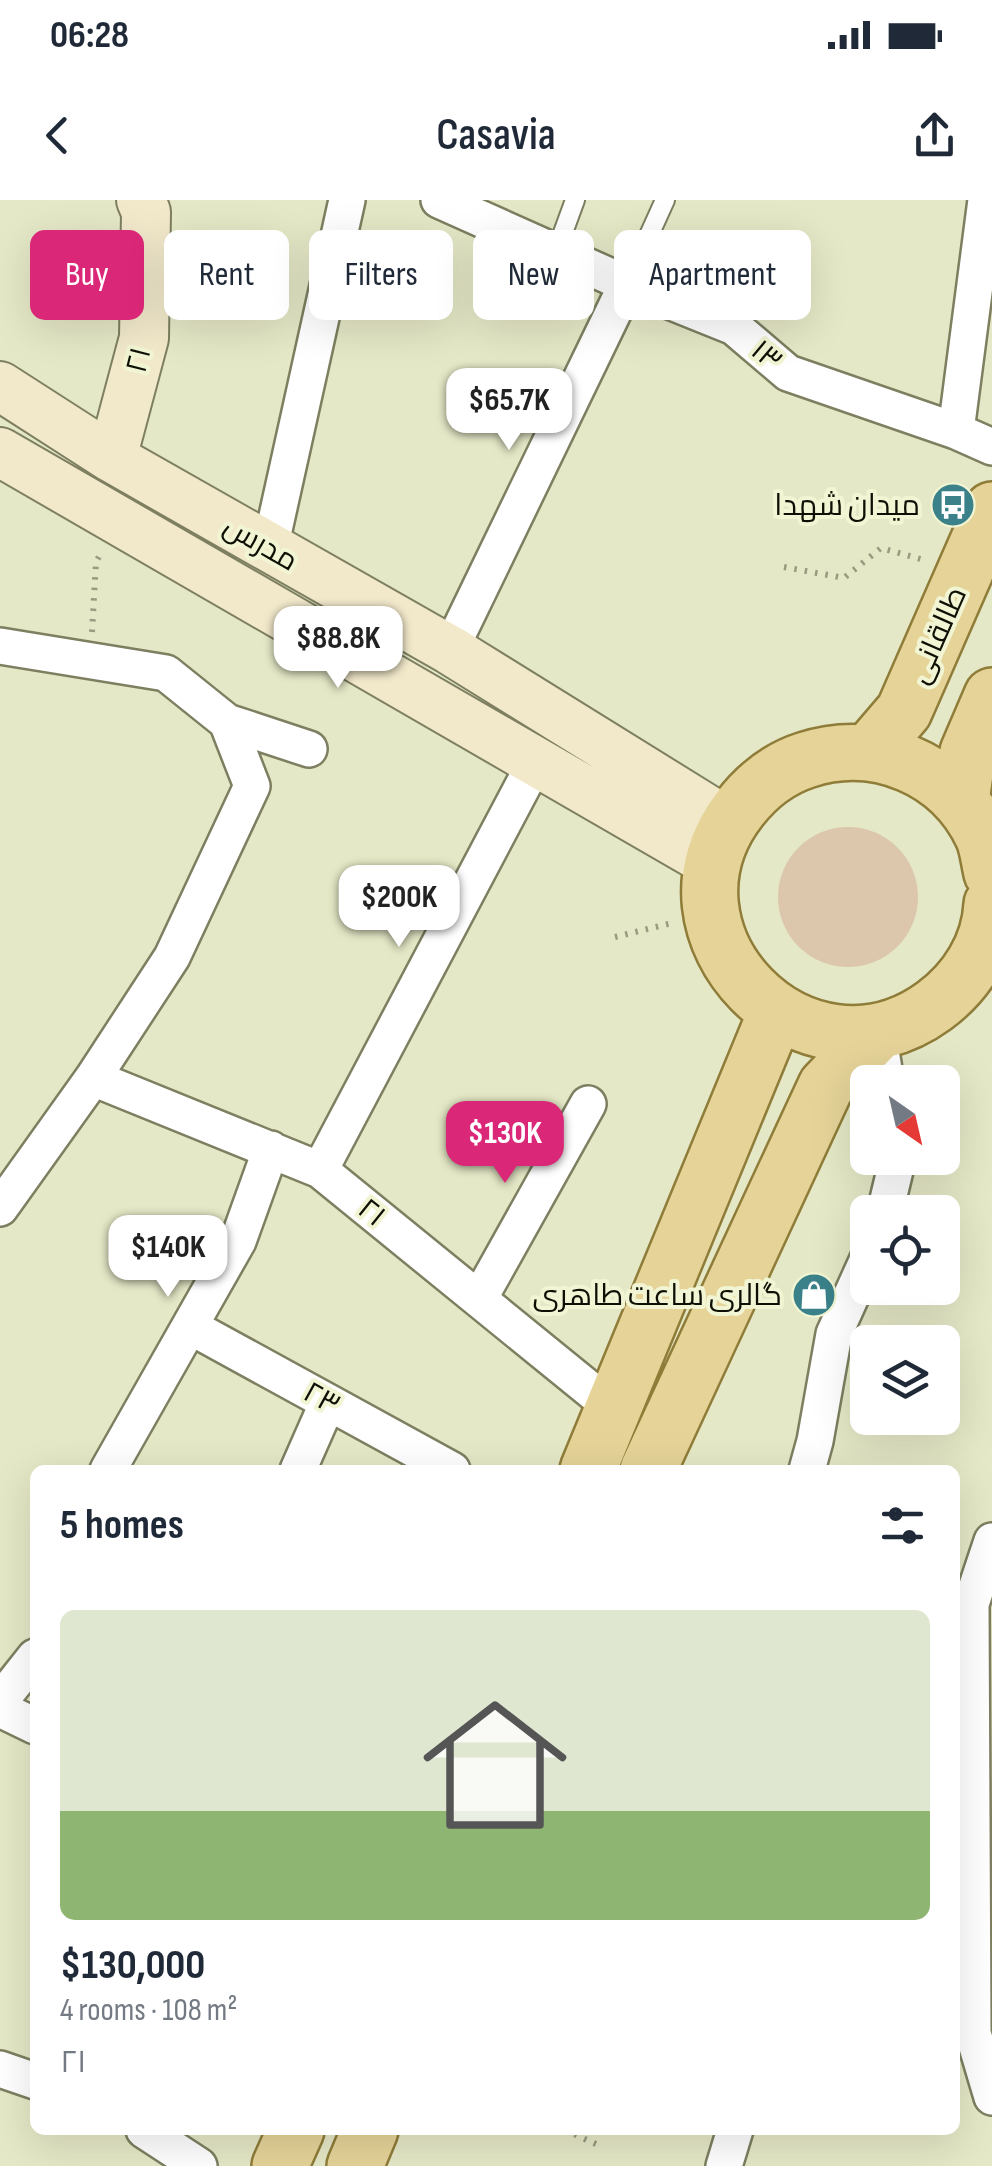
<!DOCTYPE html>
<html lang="en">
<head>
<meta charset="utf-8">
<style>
	:root { --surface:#fff; --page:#f2f2f3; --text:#1f2937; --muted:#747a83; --line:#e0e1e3; --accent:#db2777 }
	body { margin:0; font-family:"Sofia Sans Condensed",Cairo,sans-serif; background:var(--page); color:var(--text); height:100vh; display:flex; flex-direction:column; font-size:38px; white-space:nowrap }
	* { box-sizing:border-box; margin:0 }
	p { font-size:32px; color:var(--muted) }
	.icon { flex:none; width:55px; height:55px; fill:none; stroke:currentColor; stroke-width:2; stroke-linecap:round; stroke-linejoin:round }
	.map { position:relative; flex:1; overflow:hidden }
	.drawer { position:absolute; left:30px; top:1265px; width:930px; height:670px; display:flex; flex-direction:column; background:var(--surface); border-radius:15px; box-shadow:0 10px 40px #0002 }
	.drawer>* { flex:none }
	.top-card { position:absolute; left:30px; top:30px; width:932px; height:90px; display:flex; gap:20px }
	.needle { width:65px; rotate:146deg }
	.fabs { position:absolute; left:850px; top:865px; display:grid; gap:20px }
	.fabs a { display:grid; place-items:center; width:110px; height:110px; border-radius:15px; background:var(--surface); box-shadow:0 10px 40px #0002; font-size:50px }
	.price { position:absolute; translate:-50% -85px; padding:0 22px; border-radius:20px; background:#fff; color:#222; font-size:32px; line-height:65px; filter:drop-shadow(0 2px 5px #0008) }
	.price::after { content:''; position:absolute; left:50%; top:60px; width:30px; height:22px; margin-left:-15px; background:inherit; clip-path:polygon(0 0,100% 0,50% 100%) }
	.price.active { background:var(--accent); color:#fff }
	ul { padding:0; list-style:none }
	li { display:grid; align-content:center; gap:20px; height:530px; padding:0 30px }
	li+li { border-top:2px solid var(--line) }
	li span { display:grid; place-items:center; height:310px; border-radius:15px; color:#555 }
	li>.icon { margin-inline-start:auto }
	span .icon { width:180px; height:180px; fill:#fffc; stroke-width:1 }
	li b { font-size:42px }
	h2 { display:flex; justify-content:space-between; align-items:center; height:120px; padding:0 30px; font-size:42px }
	.chip { padding:0 35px; border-radius:15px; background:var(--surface); box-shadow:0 10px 40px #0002; font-size:35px; line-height:90px }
	.chip.active { background:var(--accent); color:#fff }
	.status { display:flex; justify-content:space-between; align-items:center; height:70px; padding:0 50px; background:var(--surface); direction:ltr }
	.status svg { height:28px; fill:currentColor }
	header { display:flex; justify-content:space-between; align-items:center; height:130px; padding:0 30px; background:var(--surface); font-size:45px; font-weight:600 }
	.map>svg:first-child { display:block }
	.green { fill:#dcc7ac }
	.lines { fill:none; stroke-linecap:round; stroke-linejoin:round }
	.lane-casing { stroke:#7d7f60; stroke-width:22 }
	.street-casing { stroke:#7d7f60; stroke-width:40 }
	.secondary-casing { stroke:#7d7f60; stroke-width:52 }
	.primary-casing { stroke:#8f7c38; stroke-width:60 }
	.path { stroke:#999b81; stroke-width:6; stroke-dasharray:2.5 8; stroke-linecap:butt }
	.lane { stroke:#fff; stroke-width:18 }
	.street { stroke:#fff; stroke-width:35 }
	.secondary { stroke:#f2e9cb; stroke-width:48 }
	.primary { stroke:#e5d398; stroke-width:55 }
	.labels { text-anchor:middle; stroke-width:8; stroke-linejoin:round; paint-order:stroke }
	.street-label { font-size:30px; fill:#0f1005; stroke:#f2f5d3 }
	.poi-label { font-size:30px; fill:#0f1005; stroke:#f2f5d3; text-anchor:end }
</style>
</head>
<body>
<div class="status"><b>06:28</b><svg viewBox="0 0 49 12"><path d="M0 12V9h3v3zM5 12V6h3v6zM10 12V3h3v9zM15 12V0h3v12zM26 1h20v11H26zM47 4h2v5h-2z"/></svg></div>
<header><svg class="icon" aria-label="back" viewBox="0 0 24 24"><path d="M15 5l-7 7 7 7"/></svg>Casavia<svg class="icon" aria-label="share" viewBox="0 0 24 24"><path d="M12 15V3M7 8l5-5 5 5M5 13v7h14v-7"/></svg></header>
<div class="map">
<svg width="992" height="1966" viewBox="0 0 992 1966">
	<rect width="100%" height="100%" fill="#e5e8c6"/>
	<path class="green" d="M778 697a70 70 0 1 1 140 0a70 70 0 1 1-140 0Z"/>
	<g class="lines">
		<defs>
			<path id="lane" d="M556 52 575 0
				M627 84 665 0"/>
			<path id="street" d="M439 0 627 84 734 127 788 173 956 231 992 247
				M956 231 986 0
				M270 348 347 0
				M0 446 166 473 227 522 252 586 172 757 93 878 0 1008
				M450 450 627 84
				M227 522 309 549
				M878 832 886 882
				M93 878 320 970 615 1210
				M320 970 536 561
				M885 1012 898 958
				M479 1099 588 904
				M191 1127 452 1270
				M108 1270 238 1041 271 949
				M298 1270 328 1202
				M807 1270 815 1241 834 1134 868 1059
				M992 1341 971 1404 973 1833 992 1897
				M0 1501 35 1457
				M0 1509 35 1526
				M0 1869 35 1881
				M144 1930 199 1966
				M724 1966 735 1930"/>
			<path id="secondary" d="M0 186 112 258 450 450 729 623
				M0 252 713 664
				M112 258 144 138 146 12 141 0"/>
			<path id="primary" d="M869 552 904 511 992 310
				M961 601 968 552 992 496
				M992 673C989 661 988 647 983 636 951 568 876 537 806 560 778 569 757 586 740 608 641 734 805 900 934 806 967 782 990 745 992 704
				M588 1270 776 813
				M648 1270 826 886 878 832
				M280 1966 296 1930
				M355 1966 370 1930"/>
		</defs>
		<use href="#lane" class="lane-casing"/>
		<use href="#street" class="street-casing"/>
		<use href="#secondary" class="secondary-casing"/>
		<use href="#primary" class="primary-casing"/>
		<path class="path" d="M784 367 844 378 881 348 924 360
			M92 432 96 362 102 351
			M615 737 672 723
			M565 1930 596 1944"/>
		<use href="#lane" class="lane"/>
		<use href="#street" class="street"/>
		<use href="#secondary" class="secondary"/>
		<use href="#primary" class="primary"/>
	</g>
	<defs>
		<symbol id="bus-disc" viewBox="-11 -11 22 22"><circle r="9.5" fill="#3a8189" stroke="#f2f5d3"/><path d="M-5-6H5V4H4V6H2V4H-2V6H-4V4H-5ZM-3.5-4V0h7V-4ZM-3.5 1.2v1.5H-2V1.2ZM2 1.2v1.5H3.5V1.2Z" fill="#fff"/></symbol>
		<symbol id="shop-disc" viewBox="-11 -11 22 22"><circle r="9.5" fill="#3a8189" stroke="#f2f5d3"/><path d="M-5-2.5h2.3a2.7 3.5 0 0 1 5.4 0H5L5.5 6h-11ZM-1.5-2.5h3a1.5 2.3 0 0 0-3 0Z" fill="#fff"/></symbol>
	</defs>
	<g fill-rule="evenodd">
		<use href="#bus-disc" x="928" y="280" width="50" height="50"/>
		<use href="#shop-disc" x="789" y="1070" width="50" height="50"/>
	</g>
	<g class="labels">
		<g class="street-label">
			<text transform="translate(767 155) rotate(40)" y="10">۱۳</text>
			<text transform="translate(138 160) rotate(-76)" y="10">۲۱</text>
			<text transform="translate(261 343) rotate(30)" y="10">مدرس</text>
			<text transform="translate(937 435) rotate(-66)" y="10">طالقانی</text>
			<text transform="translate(372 1012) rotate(39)" y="10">۲۱</text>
			<text transform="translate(322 1198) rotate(29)" y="10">۲۳</text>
		</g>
		<g class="poi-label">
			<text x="920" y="315">میدان شهدا</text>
			<text x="782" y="1105">گالری ساعت طاهری</text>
		</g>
	</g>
</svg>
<div class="fabs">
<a><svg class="needle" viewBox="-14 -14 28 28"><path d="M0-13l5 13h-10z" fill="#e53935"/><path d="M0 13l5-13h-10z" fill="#747a83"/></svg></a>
<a><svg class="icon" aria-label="locate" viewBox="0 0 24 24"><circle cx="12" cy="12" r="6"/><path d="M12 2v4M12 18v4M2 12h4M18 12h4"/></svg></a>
<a><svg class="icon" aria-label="layers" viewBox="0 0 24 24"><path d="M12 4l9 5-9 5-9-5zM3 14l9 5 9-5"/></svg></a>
</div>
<b class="price" style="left:509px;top:253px">$65.7K</b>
<b class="price" style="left:338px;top:491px">$88.8K</b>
<b class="price" style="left:399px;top:750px">$200K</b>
<b class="price active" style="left:505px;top:986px">$130K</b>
<b class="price" style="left:168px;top:1100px">$140K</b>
<div class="top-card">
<a class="chip active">Buy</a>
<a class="chip">Rent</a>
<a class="chip">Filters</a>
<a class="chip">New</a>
<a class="chip">Apartment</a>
</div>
<section class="drawer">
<h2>5 homes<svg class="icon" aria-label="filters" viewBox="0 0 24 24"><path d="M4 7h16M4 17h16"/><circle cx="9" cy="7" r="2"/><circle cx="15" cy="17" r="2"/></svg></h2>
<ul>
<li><span style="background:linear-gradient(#dfe7d0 65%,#8fb573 0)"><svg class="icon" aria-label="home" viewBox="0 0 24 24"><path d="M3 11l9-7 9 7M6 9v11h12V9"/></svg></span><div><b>$130,000</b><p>4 rooms · 108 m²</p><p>۲۱</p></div></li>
</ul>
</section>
</div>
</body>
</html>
